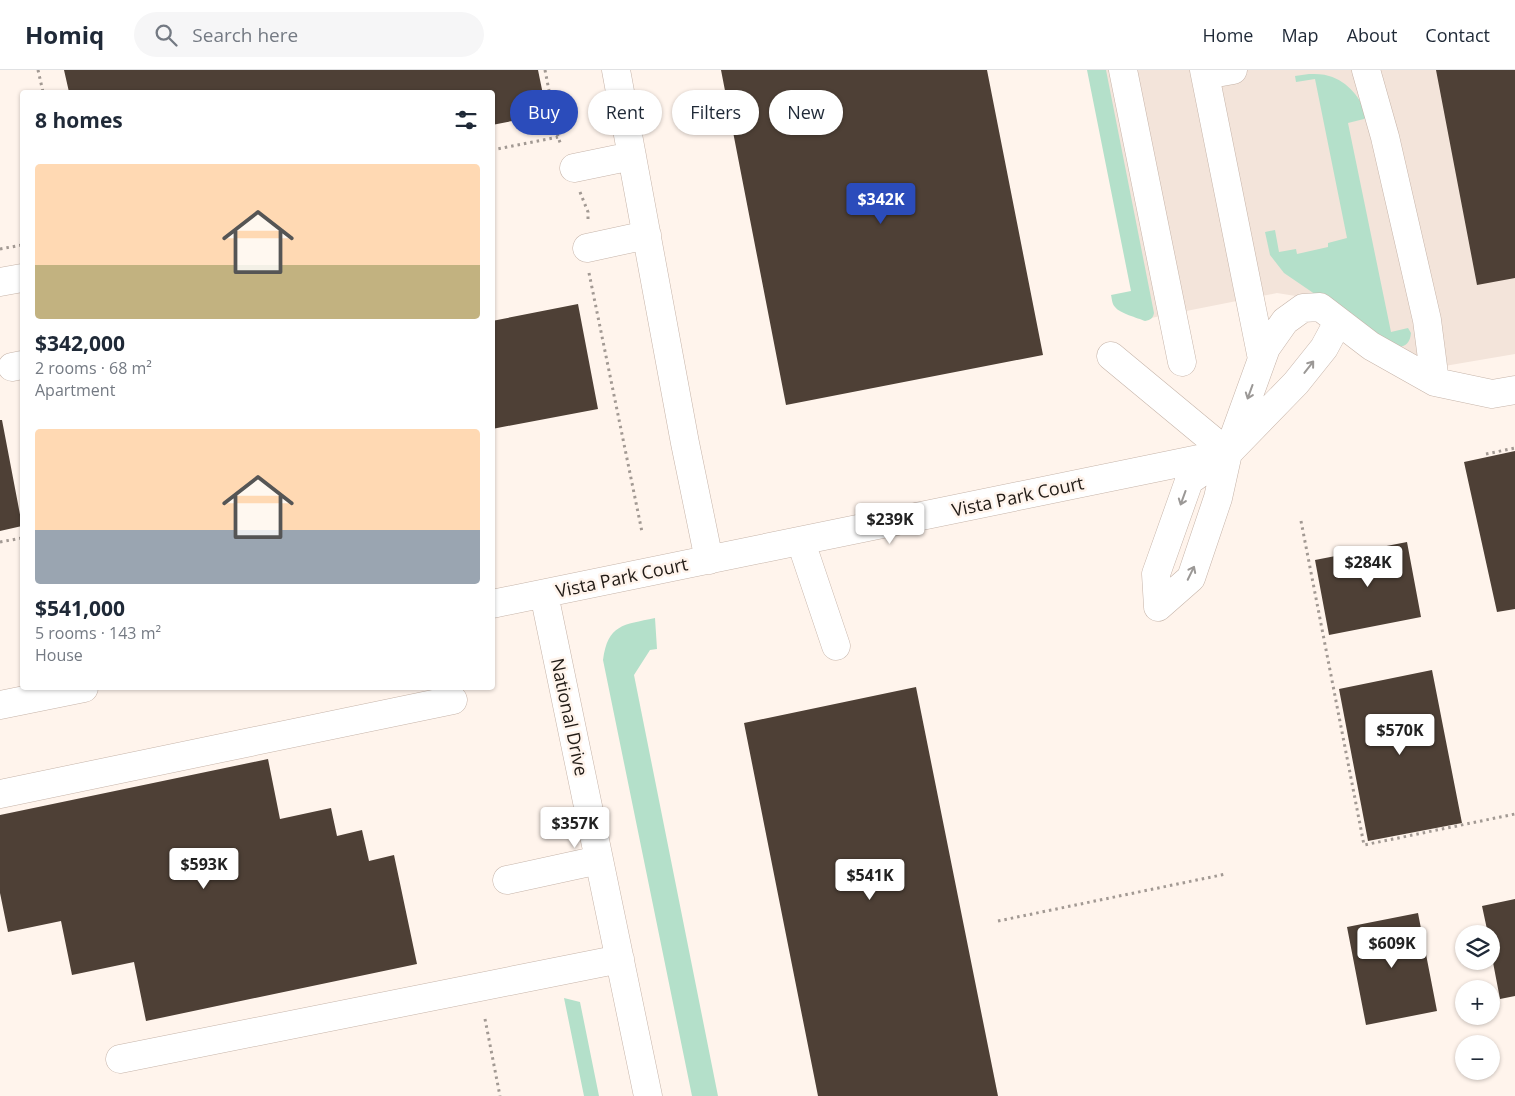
<!DOCTYPE html>
<html lang="en">
<head>
<meta charset="utf-8">
<style>
	:root { --surface:#fff; --page:#f6f6f7; --text:#1f2937; --muted:#747a83; --line:#e0e1e3; --accent:#2b4cbb }
	body { margin:0; font-family:"Open Sans",sans-serif; background:var(--page); color:var(--text); height:100vh; display:flex; flex-direction:column; font-size:19px; white-space:nowrap }
	* { box-sizing:border-box; margin:0 }
	p { font-size:16px; color:var(--muted) }
	.icon { flex:none; width:28px; height:28px; fill:none; stroke:currentColor; stroke-width:2; stroke-linecap:round; stroke-linejoin:round }
	.map { position:relative; flex:1; overflow:hidden }
	.details { position:absolute; left:20px; top:20px; width:475px; height:600px; display:flex; flex-direction:column; background:var(--surface); border-radius:5px; box-shadow:0 1px 4px #0004 }
	.details>* { flex:none }
	.guide { position:absolute; left:510px; top:20px; width:475px; height:45px; display:flex; gap:10px }
	.buttons { position:absolute; left:1455px; top:855px; display:grid; gap:10px }
	.buttons a { display:grid; place-items:center; width:45px; height:45px; border-radius:50%; background:var(--surface); box-shadow:0 1px 4px #0004; font-size:25px }
	.price { position:absolute; translate:-50% -42px; padding:0 11px; border-radius:5px; background:#fff; color:#222; font-size:16px; line-height:32px; filter:drop-shadow(0 1px 2px #0008) }
	.price::after { content:''; position:absolute; left:50%; top:30px; width:15px; height:11px; margin-left:-8px; background:inherit; clip-path:polygon(0 0,100% 0,50% 100%) }
	.price.on { background:var(--accent); color:#fff }
	ul { padding:0; list-style:none }
	li { display:grid; align-content:center; gap:10px; height:265px; padding:0 15px }
	li span { display:grid; place-items:center; height:155px; border-radius:5px; color:#555 }
	li>.icon { margin-inline-start:auto }
	span .icon { width:90px; height:90px; fill:#fffc; stroke-width:1 }
	li b { font-size:21px }
	h2 { display:flex; justify-content:space-between; align-items:center; height:60px; padding:0 15px; font-size:21px }
	.pill { padding:0 18px; border-radius:22px; background:var(--surface); box-shadow:0 1px 4px #0004; font-size:18px; line-height:45px }
	.pill.on { background:var(--accent); color:#fff }
	header { display:flex; align-items:center; gap:30px; box-sizing:border-box; height:70px; padding:0 25px; background:var(--surface); border-bottom:1px solid var(--line) }
	header strong { font-size:24px }
	nav { display:flex; gap:28px; margin-inline-start:auto; font-size:18px }
	.search { width:350px; height:45px; background:var(--page); display:flex; align-items:center; gap:12px; box-sizing:border-box; padding:0 18px; border-radius:28px; color:var(--muted); font-size:19px }
	.map>svg:first-child { display:block }
	.built { fill:#f3e4da }
	.green { fill:#b4e0ca }
	.building { fill:#4e4036 }
	.lines { fill:none; stroke-linecap:round; stroke-linejoin:round }
	.minor-casing { stroke:#c6b4a9; stroke-width:29 }
	.path { stroke:#a29993; stroke-width:3; stroke-dasharray:2.5 4; stroke-linecap:butt }
	.minor { stroke:#fff; stroke-width:28 }
	.oneway { stroke:#9b9896 }
	.labels { text-anchor:middle; stroke-width:5; stroke-linejoin:round; paint-order:stroke }
	.street-label { font-size:18px; fill:#211b16; stroke:#fff4ec }
</style>
</head>
<body>
<header>
<strong>Homiq</strong>
<div class="search"><svg class="icon" aria-label="search" viewBox="0 0 24 24"><circle cx="10" cy="10" r="6"/><path d="M15 15l6 6"/></svg>Search here</div>
<nav><a>Home</a><a>Map</a><a>About</a><a>Contact</a></nav>
</header>
<div class="map">
<svg width="1515" height="1026" viewBox="0 0 1515 1026">
	<rect width="100%" height="100%" fill="#fff4ec"/>
	<path class="built" d="M1096 0H1515V284L1427 299 1351 235 1277 223 1146 249Z"/>
	<path class="green" d="M1087 0H1106L1154 243C1153 248 1151 250 1145 251 1138 248 1119 243 1115 237 1112 234 1112 229 1111 225L1131 221Z
		M1309 4C1316 4 1323 4 1329 6 1347 11 1363 29 1366 47L1364 49 1348 53 1391 262 1408 258 1411 263C1410 275 1403 279 1391 276L1284 203 1270 185 1265 162 1275 160 1279 182 1296 179 1297 184 1328 177V173L1347 168 1315 9 1296 12 1295 6Z
		M655 548 657 579 650 580 634 605 718 1026H692L603 590C608 554 623 555 655 548Z
		M564 928 580 932 599 1026H584Z"/>
	<path class="building" d="M64 0H538L547 44 492 55V22H69Z
		M721 0H987L1043 285 786 335Z
		M1436 0H1515V208L1477 215Z
		M578 234 598 339 492 359V251Z
		M0 350H2L22 455V456L0 461Z
		M1515 381V539L1497 542 1464 392Z
		M1407 472 1421 547 1329 565 1315 490Z
		M1432 600 1462 753 1368 771 1339 619Z
		M916 617 998 1026H818L744 653Z
		M268 689 280 749 331 738 337 766 362 760 369 791 394 785 417 894 146 951 134 892 72 905 61 851 8 862 0 823V745Z
		M1515 829V926L1500 929 1491 882V864H1488L1482 836Z
		M1418 843 1437 941 1366 955 1347 857Z"/>
	<g class="lines">
		<defs>
			<path id="minor" d="M616 0 685 373 709 490
				M1123 0 1182 292
				M1204 0 1262 289
				M1366 0 1385 67 1427 250 1435 312
				M1205 5 1233 0
				M574 98 632 86
				M587 178 647 165
				M0 212 22 208
				M1111 286 1228 383
				M12 297 22 295
				M801 472 836 576
				M544 524 648 1026
				M492 534 1228 383
				M1158 537 1191 508 1218 428 1228 383 1266 278 1285 251 1303 238 1320 237 1371 276 1435 312 1492 324 1515 320
				M1158 537 1156 504 1189 411 1228 383 1296 313 1324 278 1338 252
				M0 635 84 618
				M0 724 453 630
				M507 810 599 790
				M120 989 620 889"/>
		</defs>
		<use href="#minor" class="minor-casing"/>
		<path class="path" d="M38 0 43 22
			M545 0 558 67 561 75
			M492 80 558 67
			M580 122 588 142V150
			M0 179 22 175
			M589 203 642 462
			M1486 384 1515 378
			M1301 451 1364 775 1515 744
			M0 472 22 468
			M998 851 1226 804
			M485 949 500 1026"/>
		<use href="#minor" class="minor"/>
	</g>
	<defs><path id="oneway-shaft" d="M-6 0H5M1.5-3L5.5 0L1.5 3" fill="none" stroke-width="1.6" stroke-linecap="round" stroke-linejoin="round" transform="scale(1.25)"/></defs>
	<g class="oneway">
		<use href="#oneway-shaft" transform="translate(1309 297) rotate(-52)"/>
		<use href="#oneway-shaft" transform="translate(1250 322) rotate(110)"/>
		<use href="#oneway-shaft" transform="translate(1183 428) rotate(110)"/>
		<use href="#oneway-shaft" transform="translate(1191 503) rotate(-64)"/>
	</g>
	<g class="labels">
		<g class="street-label">
			<text transform="translate(1018 427) rotate(-12)" y="6">Vista Park Court</text>
			<text transform="translate(622 508) rotate(-12)" y="6">Vista Park Court</text>
			<text transform="translate(569 647) rotate(78)" y="6">National Drive</text>
		</g>
	</g>
</svg>
<div class="buttons">
<a><svg class="icon" aria-label="layers" viewBox="0 0 24 24"><path d="M12 4l9 5-9 5-9-5zM3 14l9 5 9-5"/></svg></a>
<a>+</a>
<a>−</a>
</div>
<b class="price on" style="left:881px;top:155px">$342K</b>
<b class="price" style="left:890px;top:475px">$239K</b>
<b class="price" style="left:1368px;top:518px">$284K</b>
<b class="price" style="left:1400px;top:686px">$570K</b>
<b class="price" style="left:575px;top:779px">$357K</b>
<b class="price" style="left:204px;top:820px">$593K</b>
<b class="price" style="left:870px;top:831px">$541K</b>
<b class="price" style="left:1392px;top:899px">$609K</b>
<div class="guide">
<a class="pill on">Buy</a>
<a class="pill">Rent</a>
<a class="pill">Filters</a>
<a class="pill">New</a>
</div>
<section class="details">
<h2>8 homes<svg class="icon" aria-label="filters" viewBox="0 0 24 24"><path d="M4 7h16M4 17h16"/><circle cx="9" cy="7" r="2"/><circle cx="15" cy="17" r="2"/></svg></h2>
<ul>
<li><span style="background:linear-gradient(#ffd9b3 65%,#c2b280 0)"><svg class="icon" aria-label="home" viewBox="0 0 24 24"><path d="M3 11l9-7 9 7M6 9v11h12V9"/></svg></span><div><b>$342,000</b><p>2 rooms · 68 m²</p><p>Apartment</p></div></li>
<li><span style="background:linear-gradient(#ffd9b3 65%,#9aa5b1 0)"><svg class="icon" aria-label="home" viewBox="0 0 24 24"><path d="M3 11l9-7 9 7M6 9v11h12V9"/></svg></span><div><b>$541,000</b><p>5 rooms · 143 m²</p><p>House</p></div></li>
</ul>
</section>
</div>
</body>
</html>
